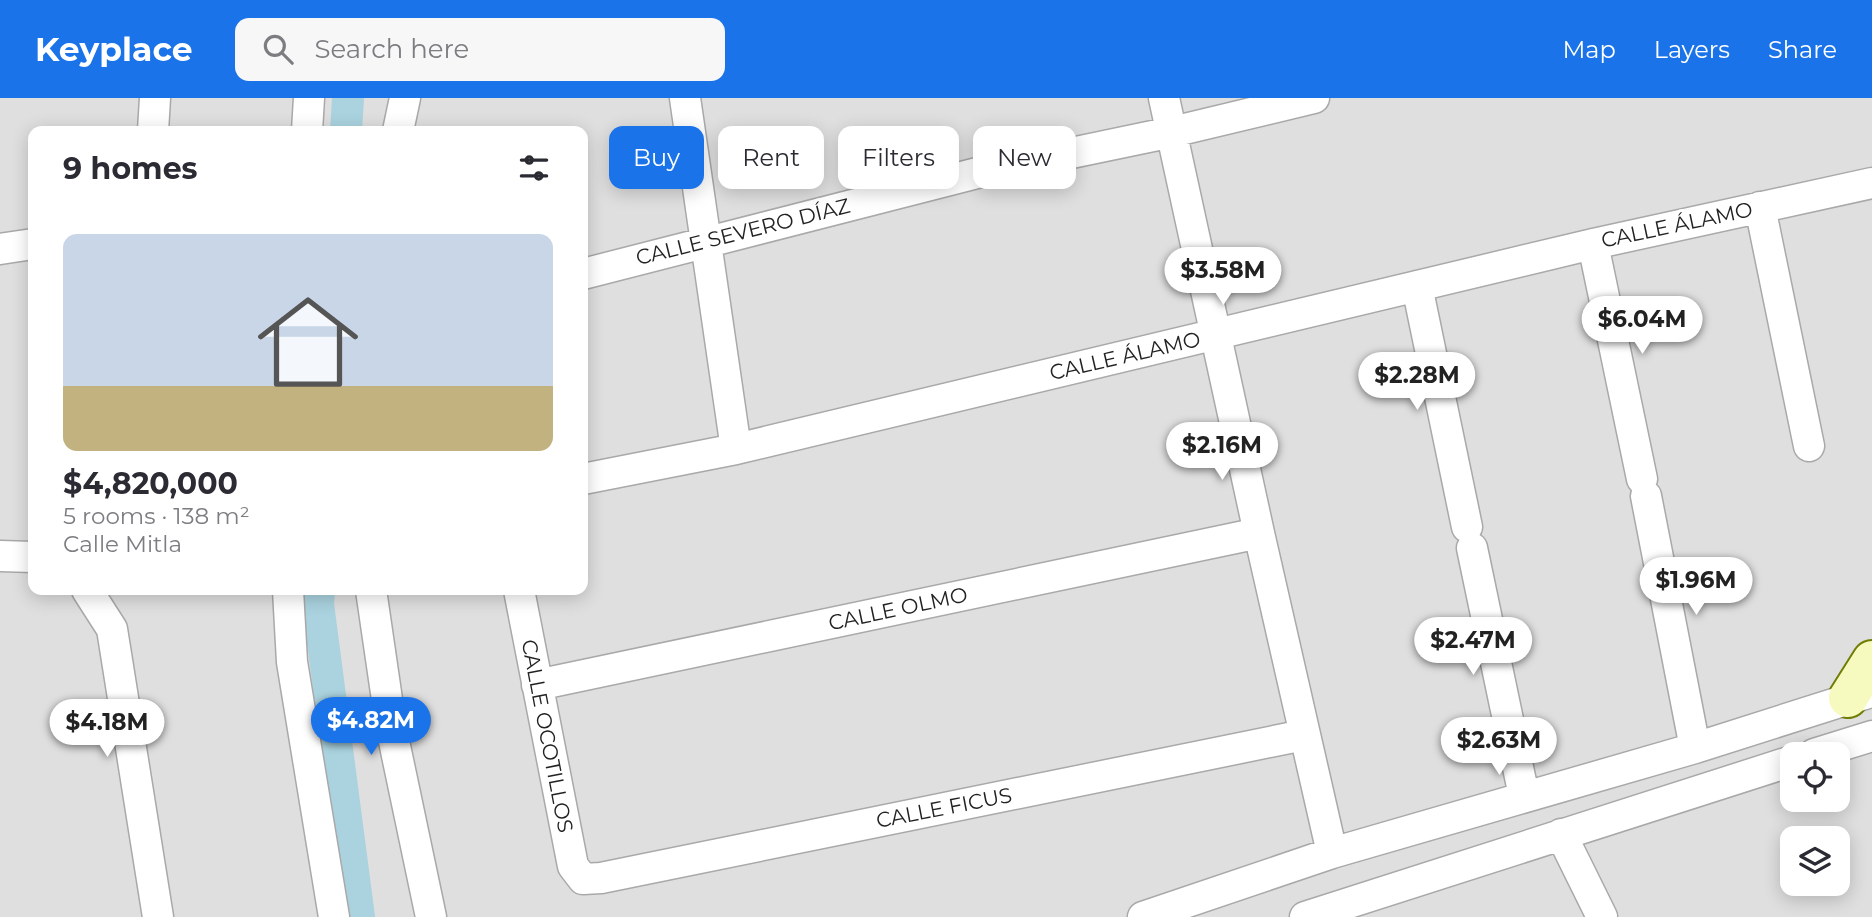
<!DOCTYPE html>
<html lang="en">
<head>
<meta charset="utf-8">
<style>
	:root { --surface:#fff; --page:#f7f7f7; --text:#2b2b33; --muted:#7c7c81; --accent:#1a73e8 }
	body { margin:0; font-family:Montserrat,sans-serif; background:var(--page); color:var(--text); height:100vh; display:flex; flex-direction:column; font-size:26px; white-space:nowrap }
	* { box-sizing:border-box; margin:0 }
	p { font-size:23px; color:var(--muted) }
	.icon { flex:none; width:38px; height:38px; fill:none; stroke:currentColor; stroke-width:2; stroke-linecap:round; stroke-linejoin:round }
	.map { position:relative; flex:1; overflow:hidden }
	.drawer { position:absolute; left:28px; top:28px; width:560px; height:469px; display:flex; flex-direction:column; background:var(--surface); border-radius:14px; box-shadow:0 4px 18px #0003 }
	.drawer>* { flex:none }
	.top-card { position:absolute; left:609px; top:28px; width:665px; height:63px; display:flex; gap:14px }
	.fabs { position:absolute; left:1780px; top:644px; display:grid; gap:14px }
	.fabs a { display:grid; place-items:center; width:70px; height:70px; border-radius:14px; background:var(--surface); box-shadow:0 4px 18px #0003; font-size:35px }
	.price { position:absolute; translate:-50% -60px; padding:0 16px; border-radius:24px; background:#fff; color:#222; font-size:23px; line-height:46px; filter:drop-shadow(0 2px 4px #0008) }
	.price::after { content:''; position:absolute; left:50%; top:42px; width:21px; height:16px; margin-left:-10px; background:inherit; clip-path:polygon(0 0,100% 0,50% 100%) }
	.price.on { background:var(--accent); color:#fff }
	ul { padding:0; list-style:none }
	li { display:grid; align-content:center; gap:14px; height:371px; padding:0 35px }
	li span { display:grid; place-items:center; height:217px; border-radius:14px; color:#555 }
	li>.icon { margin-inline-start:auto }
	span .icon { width:126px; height:126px; fill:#fffc; stroke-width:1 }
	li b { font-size:30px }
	h2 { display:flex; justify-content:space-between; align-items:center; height:84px; padding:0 35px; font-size:30px }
	.pill { padding:0 24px; border-radius:14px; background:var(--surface); box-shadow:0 4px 18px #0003; font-size:24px; line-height:63px }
	.pill.on { background:var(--accent); color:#fff }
	header { display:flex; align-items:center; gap:42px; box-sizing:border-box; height:98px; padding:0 35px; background:var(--accent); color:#fff }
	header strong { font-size:33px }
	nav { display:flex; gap:38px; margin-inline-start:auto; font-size:24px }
	.search { width:490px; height:63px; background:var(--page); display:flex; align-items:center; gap:18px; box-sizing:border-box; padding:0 24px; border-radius:14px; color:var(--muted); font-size:26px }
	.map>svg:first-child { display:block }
	.residential { fill:#e0dfdf; fill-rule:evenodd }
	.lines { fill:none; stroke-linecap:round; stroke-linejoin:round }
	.canal { stroke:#aad3df; stroke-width:32 }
	.street-casing { stroke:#a9a9a9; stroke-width:33 }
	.secondary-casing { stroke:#707d05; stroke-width:42 }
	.street { stroke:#fff; stroke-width:30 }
	.secondary { stroke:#f7fabf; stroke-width:38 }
	.labels { text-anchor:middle; stroke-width:6; stroke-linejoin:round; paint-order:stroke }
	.street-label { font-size:21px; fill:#222; stroke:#fff }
</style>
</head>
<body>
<header>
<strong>Keyplace</strong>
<div class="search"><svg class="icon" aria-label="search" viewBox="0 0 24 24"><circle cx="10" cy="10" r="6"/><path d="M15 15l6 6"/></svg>Search here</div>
<nav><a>Map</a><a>Layers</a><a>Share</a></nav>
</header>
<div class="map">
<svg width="1872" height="819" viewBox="0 0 1872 819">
	<rect width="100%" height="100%" fill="#f2efe9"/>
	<path class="residential" d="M0 0H1872V819H0ZM33 33H583V492H33ZM1792 656H1838V702H1792ZM1792 740H1838V786H1792Z"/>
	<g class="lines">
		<path class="canal" d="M346 33 348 0
			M319 492 318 506 359 819"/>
		<defs>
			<path id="street" d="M685 0 736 351
				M1164 0 1259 435 1332 755
				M153 33 155 0
				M307 33 309 0
				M398 33 405 0
				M1760 109 1809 348
				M1593 146 1642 381
				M0 151 33 146
				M583 176 985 73 1172 34 1314 0
				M1417 188 1467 429
				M583 381 736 351 1593 146 1872 85
				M1646 398 1695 650
				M1472 450 1524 698
				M0 458 33 459
				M87 492 112 531 158 819
				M288 492 292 564 334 819
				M371 492 391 629 431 819
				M519 492 573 768 583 781 601 780 1304 637
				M537 587 1259 435
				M1814 656 1872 638
				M1561 736 1602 819
				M1143 819 1332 755 1695 650 1868 595
				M1305 819 1792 663"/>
			<path id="secondary" d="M1848 600 1872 562"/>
		</defs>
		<use href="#street" class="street-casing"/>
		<use href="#secondary" class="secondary-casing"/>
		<use href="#street" class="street"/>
		<use href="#secondary" class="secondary"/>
	</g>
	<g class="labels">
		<g class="street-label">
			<text transform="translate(1677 127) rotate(-12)" y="7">CALLE ÁLAMO</text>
			<text transform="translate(743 134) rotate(-14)" y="7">CALLE SEVERO DÍAZ</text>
			<text transform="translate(1125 258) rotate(-13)" y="7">CALLE ÁLAMO</text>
			<text transform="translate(898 511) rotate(-12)" y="7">CALLE OLMO</text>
			<text transform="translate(547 638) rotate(79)" y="7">CALLE OCOTILLOS</text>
			<text transform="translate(944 710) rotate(-11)" y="7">CALLE FICUS</text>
		</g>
	</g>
</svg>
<div class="fabs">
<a><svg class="icon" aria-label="locate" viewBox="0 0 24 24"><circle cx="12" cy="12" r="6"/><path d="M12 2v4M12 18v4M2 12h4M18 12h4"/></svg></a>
<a><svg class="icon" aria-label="layers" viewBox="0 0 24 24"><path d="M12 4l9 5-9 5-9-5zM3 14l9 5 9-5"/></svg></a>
</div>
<b class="price" style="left:1223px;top:209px">$3.58M</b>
<b class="price" style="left:1642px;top:258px">$6.04M</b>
<b class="price" style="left:1417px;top:314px">$2.28M</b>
<b class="price" style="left:1222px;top:384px">$2.16M</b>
<b class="price" style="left:1696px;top:519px">$1.96M</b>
<b class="price" style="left:1473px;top:579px">$2.47M</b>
<b class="price on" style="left:371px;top:659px">$4.82M</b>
<b class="price" style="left:107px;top:661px">$4.18M</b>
<b class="price" style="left:1499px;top:679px">$2.63M</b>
<div class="top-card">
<a class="pill on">Buy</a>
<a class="pill">Rent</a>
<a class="pill">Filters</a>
<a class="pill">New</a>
</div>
<section class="drawer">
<h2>9 homes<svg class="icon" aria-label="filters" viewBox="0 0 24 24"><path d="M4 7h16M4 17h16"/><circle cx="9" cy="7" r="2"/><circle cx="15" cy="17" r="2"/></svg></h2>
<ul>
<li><span style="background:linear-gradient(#c9d6e8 70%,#c2b280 0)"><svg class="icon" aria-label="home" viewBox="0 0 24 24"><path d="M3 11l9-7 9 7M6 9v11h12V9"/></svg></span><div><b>$4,820,000</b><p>5 rooms · 138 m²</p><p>Calle Mitla</p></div></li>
</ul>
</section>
</div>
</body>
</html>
